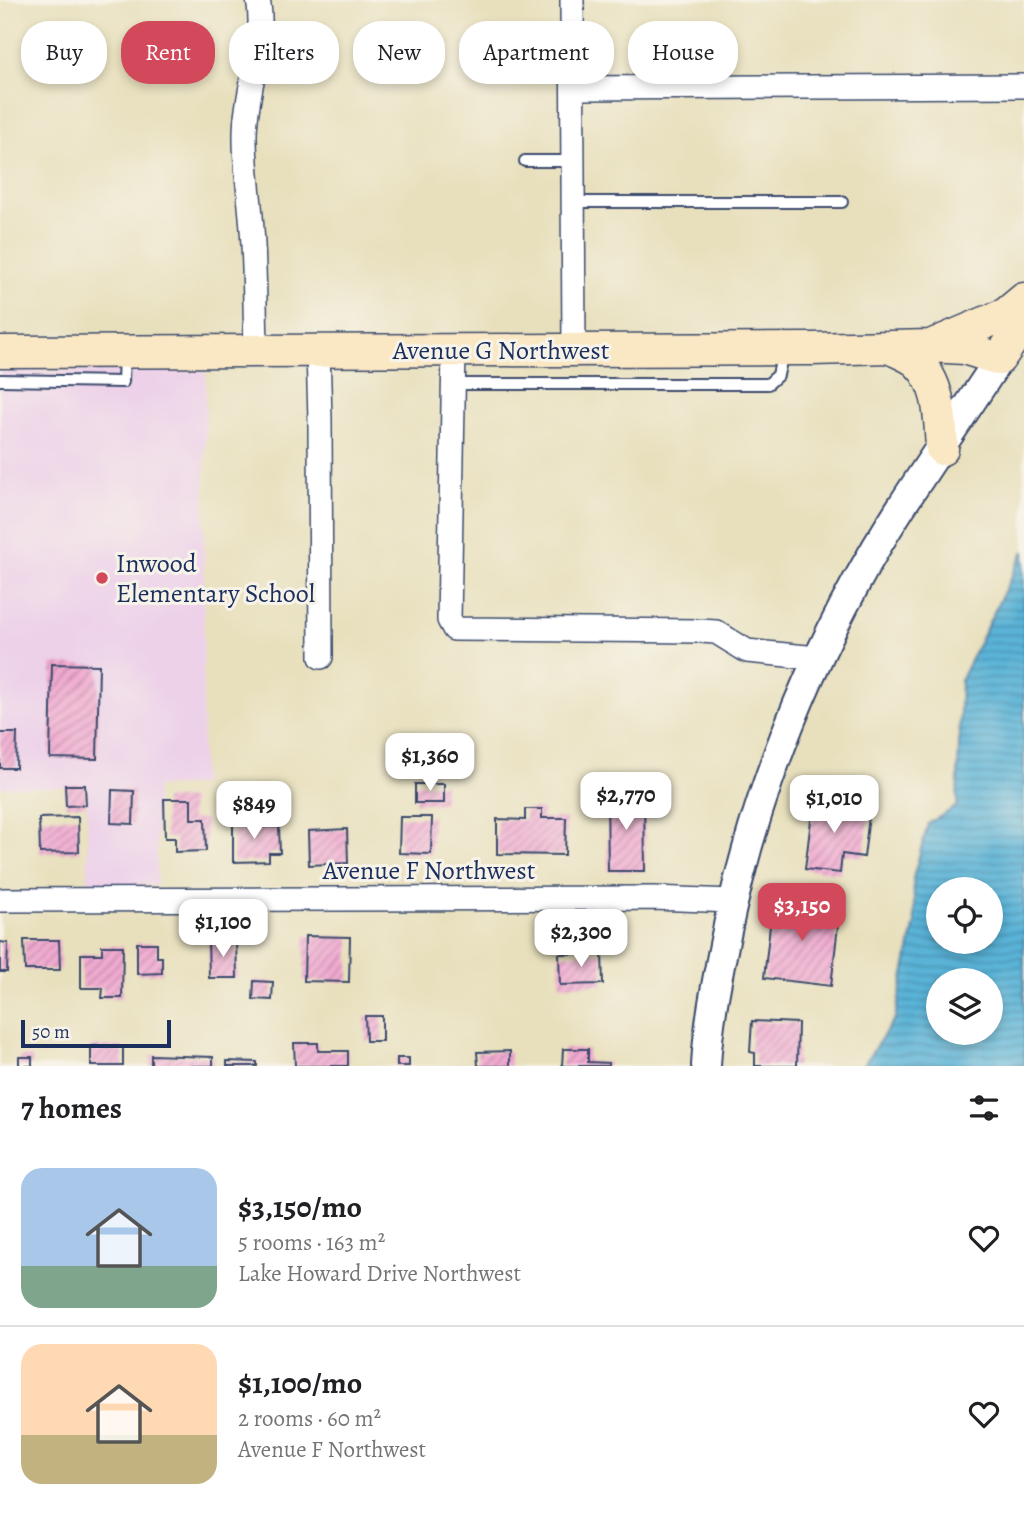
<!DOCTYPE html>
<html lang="en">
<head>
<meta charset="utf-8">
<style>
	:root { --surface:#fff; --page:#f6f6f6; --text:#202124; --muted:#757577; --line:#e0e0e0; --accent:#d1495b }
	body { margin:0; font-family:Alegreya,serif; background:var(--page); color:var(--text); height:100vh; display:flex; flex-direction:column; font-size:26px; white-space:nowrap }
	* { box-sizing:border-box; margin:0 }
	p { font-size:23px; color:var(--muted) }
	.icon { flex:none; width:38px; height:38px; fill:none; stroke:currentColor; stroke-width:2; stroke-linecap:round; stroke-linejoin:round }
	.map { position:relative; height:1066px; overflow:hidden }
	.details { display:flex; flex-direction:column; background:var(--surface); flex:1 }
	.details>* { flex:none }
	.top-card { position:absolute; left:21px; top:21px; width:984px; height:63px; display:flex; gap:14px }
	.buttons { position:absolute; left:926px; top:877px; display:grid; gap:14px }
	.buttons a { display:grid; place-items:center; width:77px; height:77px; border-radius:50%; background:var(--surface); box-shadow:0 4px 10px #0003; font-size:35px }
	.scale { position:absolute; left:21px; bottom:18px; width:150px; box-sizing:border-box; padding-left:7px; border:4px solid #1b2f5e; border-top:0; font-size:19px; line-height:24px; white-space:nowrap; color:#1b2f5e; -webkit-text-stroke:5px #f7f3e8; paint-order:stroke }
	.price { position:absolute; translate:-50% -60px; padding:0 16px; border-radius:14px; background:#fff; color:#222; font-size:23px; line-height:46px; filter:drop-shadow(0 2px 4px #0008) }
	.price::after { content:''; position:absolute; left:50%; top:42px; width:21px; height:16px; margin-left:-10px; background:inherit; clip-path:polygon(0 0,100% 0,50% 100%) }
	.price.selected { background:var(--accent); color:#fff }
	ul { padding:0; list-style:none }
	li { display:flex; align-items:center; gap:21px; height:175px; padding:0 21px }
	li+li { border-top:2px solid var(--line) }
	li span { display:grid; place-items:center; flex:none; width:196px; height:140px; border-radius:21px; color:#555 }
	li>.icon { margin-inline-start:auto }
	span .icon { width:84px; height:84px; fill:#fffc; stroke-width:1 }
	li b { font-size:30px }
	h2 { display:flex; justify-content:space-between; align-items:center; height:84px; padding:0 21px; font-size:30px }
	.chip { padding:0 24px; border-radius:28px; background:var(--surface); box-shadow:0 4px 10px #0003; font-size:24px; line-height:63px }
	.chip.selected { background:var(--accent); color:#fff }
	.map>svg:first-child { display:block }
	.built { fill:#edd1e9 }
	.water { fill:url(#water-rules); stroke:#3a719a; stroke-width:2; fill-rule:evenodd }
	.building { fill:url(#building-hatch) }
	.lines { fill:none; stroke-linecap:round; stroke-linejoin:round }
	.service-casing { stroke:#3a4a6c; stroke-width:14 }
	.minor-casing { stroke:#3a4a6c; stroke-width:26 }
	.tertiary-casing { stroke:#3a4a6c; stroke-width:32 }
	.secondary-casing { stroke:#3a4a6c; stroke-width:35 }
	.service { stroke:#fff; stroke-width:10 }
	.minor { stroke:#fff; stroke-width:23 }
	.tertiary { stroke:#fff; stroke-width:28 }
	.secondary { stroke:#fae7c3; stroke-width:32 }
	.poi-dot { fill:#d1495b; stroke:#f7f3e8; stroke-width:2.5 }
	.labels { text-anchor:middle; stroke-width:6; stroke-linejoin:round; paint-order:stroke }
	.street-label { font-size:26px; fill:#1b2f5e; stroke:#f7f3e8 }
	.poi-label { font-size:26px; fill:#1b2f5e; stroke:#f7f3e8; text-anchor:start }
</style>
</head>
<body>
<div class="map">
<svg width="1024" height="1066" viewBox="0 0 1024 1066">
	<defs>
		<pattern id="water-rules" width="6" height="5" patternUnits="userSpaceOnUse" patternTransform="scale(1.75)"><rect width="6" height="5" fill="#5ab3d7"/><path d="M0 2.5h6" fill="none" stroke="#4a92b2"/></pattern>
		<pattern id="building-hatch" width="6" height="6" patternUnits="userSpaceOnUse" patternTransform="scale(1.75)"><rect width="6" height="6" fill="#f1aad0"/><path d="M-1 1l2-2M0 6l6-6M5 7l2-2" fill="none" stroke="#c28bac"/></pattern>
	</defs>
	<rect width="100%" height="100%" fill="#f7f3e8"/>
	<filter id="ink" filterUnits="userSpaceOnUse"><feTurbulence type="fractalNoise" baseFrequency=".0143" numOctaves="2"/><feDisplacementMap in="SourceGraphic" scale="14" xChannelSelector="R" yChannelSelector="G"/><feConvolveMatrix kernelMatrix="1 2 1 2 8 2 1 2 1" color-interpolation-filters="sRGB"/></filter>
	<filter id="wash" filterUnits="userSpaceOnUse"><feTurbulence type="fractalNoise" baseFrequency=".00686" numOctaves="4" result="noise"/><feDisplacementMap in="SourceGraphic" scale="28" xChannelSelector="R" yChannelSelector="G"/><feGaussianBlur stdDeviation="1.57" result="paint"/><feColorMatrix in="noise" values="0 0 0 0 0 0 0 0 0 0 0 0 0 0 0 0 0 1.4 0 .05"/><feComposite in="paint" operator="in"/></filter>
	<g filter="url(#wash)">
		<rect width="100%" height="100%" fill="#e8e0bd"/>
		<path class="built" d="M206 370 202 785 156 787 157 885H88L87 787H0V371Z"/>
		<path class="water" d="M1024 551V1066H863L895 1018 915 922 913 878 928 824 957 806 961 679ZM938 889H990V942H938ZM938 980H990V1032H938Z"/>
		<g id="blocks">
			<path class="building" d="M52 664 99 665 97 759 50 758Z
				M0 733H17L16 768H0Z
				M415 784H444V803H415Z
				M65 785H85L86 805 66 806Z
				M112 790 134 791 133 824 111 823Z
				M607 792H644L645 871H608Z
				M814 796 850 801 848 814 869 816 864 857 842 854 840 873 805 869Z
				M164 799H191V819H205L206 851 175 852V838H165Z
				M525 809H542V818H566L565 855 497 854V819L525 820Z
				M249 816V827H279L280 853H269V861L233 862V817Z
				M78 817 79 852 40 853 39 818Z
				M400 817H432L431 854 399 853Z
				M347 829 348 863 309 865 308 831Z
				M773 900 840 908 831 986 764 978Z
				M305 936 350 937 349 982 304 981Z
				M208 939H236L237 978H209Z
				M24 940H59L60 970H25Z
				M0 942 8 943 7 972H0Z
				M137 943H157V957H162V973L137 974Z
				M102 946H123L122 998H102L103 988H81V954H102Z
				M602 953 603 984 560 985 559 954Z
				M254 981 273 982 272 1000 253 999Z
				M365 1016H382V1041H366Z
				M752 1021 798 1023 797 1066H755V1053L750 1052Z
				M294 1043H318V1051H348V1066H295Z
				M91 1046 123 1047V1066H91Z
				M563 1049H588V1062L609 1063V1066H562Z
				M510 1051V1066H478L477 1052Z
				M151 1055 213 1057V1066H151Z
				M19 1057H32V1066H19Z
				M397 1058H409V1066H397Z
				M227 1061 257 1062V1066H227Z"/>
		</g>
	</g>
	<g filter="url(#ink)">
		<use href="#blocks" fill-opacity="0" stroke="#3a4a6c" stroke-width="2"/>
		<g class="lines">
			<defs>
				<path id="service" d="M525 161H574
					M574 202H842
					M0 380 123 382 124 354
					M453 384H768L778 375 783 352"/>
				<path id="minor" d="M572 0 574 349
					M574 88 1024 86
					M454 350 449 620 454 629 700 631 716 632 747 651 817 658
					M318 351 320 419 321 657
					M256 352C255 311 255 269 252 229 250 198 245 168 245 138 244 95 267 40 258 0
					M0 900 653 898 733 901"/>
				<path id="tertiary" d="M706 1066C708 1025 716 985 724 945 749 818 794 697 856 583 898 505 952 433 999 359"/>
				<path id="secondary" d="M935 344 1006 314 1024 299
					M889 347C898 352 911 356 918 363 941 385 940 420 942 449
					M0 352 811 349 930 346 964 348 999 359 1024 323"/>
			</defs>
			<use href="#service" class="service-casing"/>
			<use href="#minor" class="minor-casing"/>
			<use href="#tertiary" class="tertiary-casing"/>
			<use href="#secondary" class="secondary-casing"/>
			<use href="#service" class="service"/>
			<use href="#minor" class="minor"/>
			<use href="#tertiary" class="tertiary"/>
			<use href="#secondary" class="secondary"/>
		</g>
	</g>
	<circle class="poi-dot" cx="102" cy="578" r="7"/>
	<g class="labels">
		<g class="street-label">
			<text x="501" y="359">Avenue G Northwest</text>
			<text x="429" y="879">Avenue F Northwest</text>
		</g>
		<g class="poi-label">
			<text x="116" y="572">Inwood<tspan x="116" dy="30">Elementary School</tspan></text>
		</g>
	</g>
</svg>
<div class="buttons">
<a><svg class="icon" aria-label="locate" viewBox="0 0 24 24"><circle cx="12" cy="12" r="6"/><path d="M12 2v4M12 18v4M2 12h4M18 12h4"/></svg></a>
<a><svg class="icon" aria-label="layers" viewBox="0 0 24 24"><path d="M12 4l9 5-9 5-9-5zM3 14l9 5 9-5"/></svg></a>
</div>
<div class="scale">50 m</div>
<b class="price" style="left:430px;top:793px">$1,360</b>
<b class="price" style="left:626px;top:832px">$2,770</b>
<b class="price" style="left:834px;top:835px">$1,010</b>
<b class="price" style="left:254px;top:841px">$849</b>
<b class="price selected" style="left:802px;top:943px">$3,150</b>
<b class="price" style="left:223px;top:959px">$1,100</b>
<b class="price" style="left:581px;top:969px">$2,300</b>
<div class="top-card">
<a class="chip">Buy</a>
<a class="chip selected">Rent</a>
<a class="chip">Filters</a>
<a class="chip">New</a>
<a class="chip">Apartment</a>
<a class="chip">House</a>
</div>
</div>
<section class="details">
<h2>7 homes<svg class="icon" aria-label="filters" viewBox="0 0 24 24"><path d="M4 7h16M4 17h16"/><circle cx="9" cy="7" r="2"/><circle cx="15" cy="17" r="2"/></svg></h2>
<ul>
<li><span style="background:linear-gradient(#a9c7e8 70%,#7fa58c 0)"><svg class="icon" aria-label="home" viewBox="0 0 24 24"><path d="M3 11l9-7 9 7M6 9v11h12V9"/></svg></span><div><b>$3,150/mo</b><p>5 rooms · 163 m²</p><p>Lake Howard Drive Northwest</p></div><svg class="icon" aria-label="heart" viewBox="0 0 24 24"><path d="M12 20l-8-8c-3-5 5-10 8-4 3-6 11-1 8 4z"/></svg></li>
<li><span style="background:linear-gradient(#ffd9b3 65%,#c2b280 0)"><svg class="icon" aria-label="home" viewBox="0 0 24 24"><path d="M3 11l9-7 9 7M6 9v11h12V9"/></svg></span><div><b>$1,100/mo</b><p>2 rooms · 60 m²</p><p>Avenue F Northwest</p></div><svg class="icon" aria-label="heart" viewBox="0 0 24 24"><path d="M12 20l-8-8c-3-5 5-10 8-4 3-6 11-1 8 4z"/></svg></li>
</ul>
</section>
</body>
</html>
